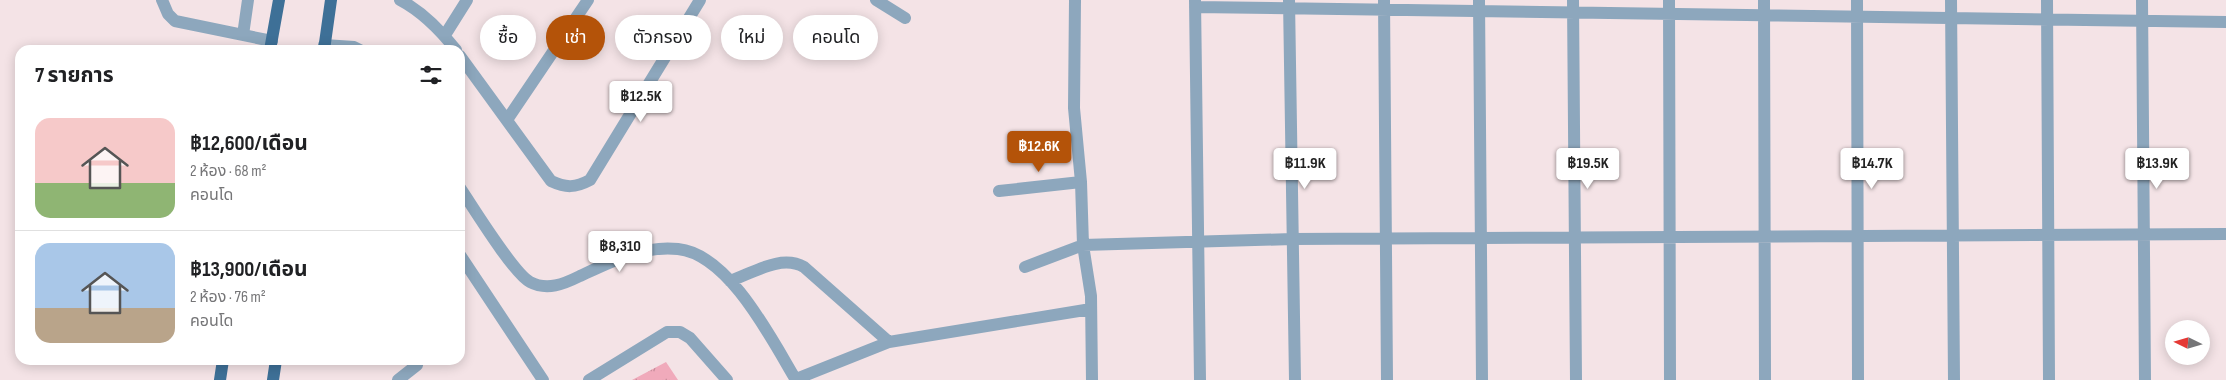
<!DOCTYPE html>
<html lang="th">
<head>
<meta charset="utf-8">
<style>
	:root { --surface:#fff; --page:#f2f2f2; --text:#202124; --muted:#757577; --line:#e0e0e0; --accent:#b45309 }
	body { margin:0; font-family:"Sofia Sans Condensed","Noto Sans Thai",sans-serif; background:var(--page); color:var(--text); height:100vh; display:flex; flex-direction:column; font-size:19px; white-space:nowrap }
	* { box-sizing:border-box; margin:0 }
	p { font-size:16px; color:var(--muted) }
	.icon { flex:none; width:28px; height:28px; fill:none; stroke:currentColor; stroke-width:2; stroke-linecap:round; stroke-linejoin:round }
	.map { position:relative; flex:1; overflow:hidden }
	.sheet { position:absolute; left:15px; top:45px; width:450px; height:320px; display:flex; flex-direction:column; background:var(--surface); border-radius:15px; box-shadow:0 2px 12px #0003 }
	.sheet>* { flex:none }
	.guide { position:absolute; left:480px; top:15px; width:475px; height:45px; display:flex; gap:10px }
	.needle { width:32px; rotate:275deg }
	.buttons { position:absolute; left:2165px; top:320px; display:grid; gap:10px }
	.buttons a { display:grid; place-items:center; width:45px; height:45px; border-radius:50%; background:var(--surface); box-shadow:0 2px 12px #0003; font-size:25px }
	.price { position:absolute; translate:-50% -42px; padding:0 11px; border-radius:5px; background:#fff; color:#222; font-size:16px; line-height:32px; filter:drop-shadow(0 1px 2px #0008) }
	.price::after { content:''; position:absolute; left:50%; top:30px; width:15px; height:11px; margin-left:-8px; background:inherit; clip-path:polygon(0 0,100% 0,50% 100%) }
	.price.active { background:var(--accent); color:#fff }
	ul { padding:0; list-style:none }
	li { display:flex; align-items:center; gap:15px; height:125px; padding:0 20px }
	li+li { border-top:1px solid var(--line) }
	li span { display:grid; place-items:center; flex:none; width:140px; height:100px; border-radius:15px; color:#555 }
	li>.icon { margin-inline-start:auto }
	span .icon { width:60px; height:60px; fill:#fffc; stroke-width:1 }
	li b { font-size:21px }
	h2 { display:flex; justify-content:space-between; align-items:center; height:60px; padding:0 20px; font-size:21px }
	.tag { padding:0 18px; border-radius:22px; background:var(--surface); box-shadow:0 2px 12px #0003; font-size:18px; line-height:45px }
	.tag.active { background:var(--accent); color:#fff }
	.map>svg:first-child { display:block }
	.grass { fill:url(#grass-tufts) }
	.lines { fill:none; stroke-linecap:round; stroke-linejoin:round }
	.minor { stroke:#8da7bd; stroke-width:12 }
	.major { stroke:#3e7097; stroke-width:12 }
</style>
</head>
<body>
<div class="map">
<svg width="2226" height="380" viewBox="0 0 2226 380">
	<defs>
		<pattern id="grass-tufts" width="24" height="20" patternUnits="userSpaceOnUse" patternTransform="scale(1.25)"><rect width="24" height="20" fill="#f0aabb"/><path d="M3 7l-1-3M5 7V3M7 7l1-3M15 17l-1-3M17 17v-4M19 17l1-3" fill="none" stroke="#c58b99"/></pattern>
	</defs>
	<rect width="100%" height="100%" fill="#f4e3e6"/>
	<path class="grass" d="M666 362 678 380H632Z"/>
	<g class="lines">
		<path class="minor" d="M162 0 168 14 175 21 272 41
			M400 0C421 11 441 31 456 50
			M876 0 905 18
			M1075 0 1074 108 1081 182 1083 245 1091 296 1092 380
			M1195 0 1200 380
			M1289 0 1295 380
			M1384 0 1387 380
			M1479 0 1482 380
			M1573 0 1576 380
			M1669 0 1670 380
			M1764 0 1765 380
			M1857 0 1858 380
			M1951 0 1954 380
			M2047 0 2049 380
			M2142 0 2145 380
			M1195 7 2226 22
			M243 35 248 0
			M445 35 467 0
			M324 45 354 47 360 50
			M460 56 551 181C566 188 575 188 590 180L700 0
			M507 120 588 0
			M460 188C473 207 513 273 530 282 547 291 564 284 580 276 610 262 643 245 678 249 729 254 772 340 796 380
			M999 191 1081 182
			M460 255 543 380
			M1025 267 1083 245 1292 239 2226 234
			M730 281C753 273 781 254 804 267L889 342 1091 309
			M796 379 889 342
			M398 380 417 365
			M589 380 667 332H680L690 338 727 380"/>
		<path class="major" d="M270 50 279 0
			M324 50 331 0
			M220 380 223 360
			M273 380 276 360"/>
	</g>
</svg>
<div class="buttons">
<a><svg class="needle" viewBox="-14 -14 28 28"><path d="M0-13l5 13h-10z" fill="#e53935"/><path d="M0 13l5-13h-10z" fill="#757577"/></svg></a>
</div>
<b class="price" style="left:641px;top:123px">฿12.5K</b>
<b class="price active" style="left:1039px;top:173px">฿12.6K</b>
<b class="price" style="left:1305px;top:190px">฿11.9K</b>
<b class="price" style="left:1588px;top:190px">฿19.5K</b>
<b class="price" style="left:1872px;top:190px">฿14.7K</b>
<b class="price" style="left:2157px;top:190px">฿13.9K</b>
<b class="price" style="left:620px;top:273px">฿8,310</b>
<div class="guide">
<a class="tag">ซื้อ</a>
<a class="tag active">เช่า</a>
<a class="tag">ตัวกรอง</a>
<a class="tag">ใหม่</a>
<a class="tag">คอนโด</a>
</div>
<section class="sheet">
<h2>7 รายการ<svg class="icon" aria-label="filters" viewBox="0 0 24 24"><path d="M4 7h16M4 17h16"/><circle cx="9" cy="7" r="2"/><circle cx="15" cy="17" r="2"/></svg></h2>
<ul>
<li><span style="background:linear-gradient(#f6c9c9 65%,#8fb573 0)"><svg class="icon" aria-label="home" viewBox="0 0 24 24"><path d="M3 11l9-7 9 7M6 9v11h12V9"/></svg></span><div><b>฿12,600/เดือน</b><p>2 ห้อง · 68 m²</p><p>คอนโด</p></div></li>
<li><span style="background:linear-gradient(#a9c7e8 65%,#b9a48a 0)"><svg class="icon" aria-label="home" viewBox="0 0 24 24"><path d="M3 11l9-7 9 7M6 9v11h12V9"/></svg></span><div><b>฿13,900/เดือน</b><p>2 ห้อง · 76 m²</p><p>คอนโด</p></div></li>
</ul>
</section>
</div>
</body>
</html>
